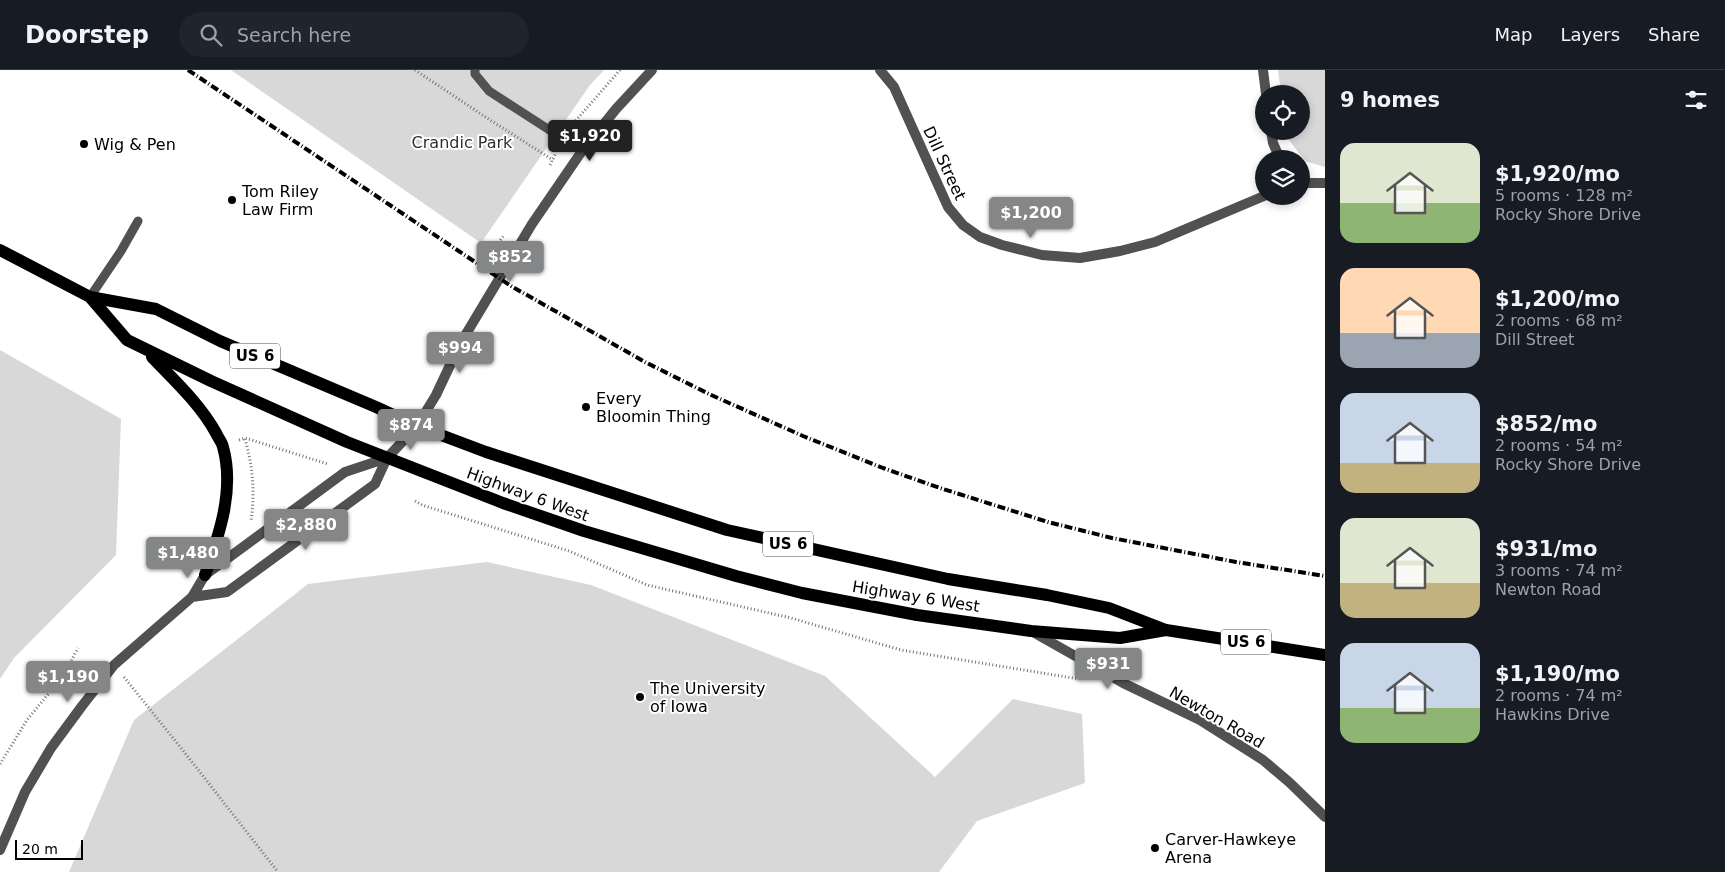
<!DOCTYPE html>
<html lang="en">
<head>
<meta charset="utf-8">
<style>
	:root { --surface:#171b24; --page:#20242c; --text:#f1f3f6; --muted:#9ea1a6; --line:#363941; --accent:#858687 }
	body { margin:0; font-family:"DejaVu Sans",sans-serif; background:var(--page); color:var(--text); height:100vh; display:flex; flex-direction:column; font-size:19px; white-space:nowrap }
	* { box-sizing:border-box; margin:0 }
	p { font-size:16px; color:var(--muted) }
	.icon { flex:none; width:28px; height:28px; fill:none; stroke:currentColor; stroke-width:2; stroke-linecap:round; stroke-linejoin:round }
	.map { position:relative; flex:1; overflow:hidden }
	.drawer { display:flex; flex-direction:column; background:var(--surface); width:400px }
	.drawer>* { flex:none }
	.tools { position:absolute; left:1255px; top:15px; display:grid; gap:10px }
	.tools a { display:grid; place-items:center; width:55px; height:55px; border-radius:50%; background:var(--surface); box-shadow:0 2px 8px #0003; font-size:25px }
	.scale { position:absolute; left:15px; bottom:12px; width:68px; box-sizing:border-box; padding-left:5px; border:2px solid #000; border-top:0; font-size:14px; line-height:18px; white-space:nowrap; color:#000; -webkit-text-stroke:4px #fff; paint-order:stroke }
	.price { position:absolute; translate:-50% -42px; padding:0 11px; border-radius:5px; background:var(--accent); color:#fff; font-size:16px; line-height:32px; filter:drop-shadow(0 1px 2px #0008) }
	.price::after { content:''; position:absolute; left:50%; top:30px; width:15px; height:11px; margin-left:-8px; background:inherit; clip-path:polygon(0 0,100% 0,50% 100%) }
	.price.current { background:#222; color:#fff }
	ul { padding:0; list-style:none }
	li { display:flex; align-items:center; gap:15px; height:125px; padding:0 15px }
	li span { display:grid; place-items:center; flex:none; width:140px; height:100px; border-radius:15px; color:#555 }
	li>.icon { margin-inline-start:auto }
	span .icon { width:60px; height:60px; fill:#fffc; stroke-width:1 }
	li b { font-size:21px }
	h2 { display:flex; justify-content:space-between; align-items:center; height:60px; padding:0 15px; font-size:21px }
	header { display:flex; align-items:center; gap:30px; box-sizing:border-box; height:70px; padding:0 25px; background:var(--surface); border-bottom:1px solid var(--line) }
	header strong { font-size:24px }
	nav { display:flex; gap:28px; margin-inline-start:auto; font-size:18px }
	.search { width:350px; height:45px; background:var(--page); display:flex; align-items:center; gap:12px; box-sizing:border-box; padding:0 18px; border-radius:28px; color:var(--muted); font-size:19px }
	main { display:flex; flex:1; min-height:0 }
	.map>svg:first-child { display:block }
	.green { fill:#d8d8d8 }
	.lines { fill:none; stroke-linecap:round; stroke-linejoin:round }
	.path { stroke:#737373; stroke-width:3; stroke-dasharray:1 2.5; stroke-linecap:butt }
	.service { stroke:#515151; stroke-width:9 }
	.minor { stroke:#515151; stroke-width:10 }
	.tertiary { stroke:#515151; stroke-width:10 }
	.primary { stroke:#000; stroke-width:12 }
	.rail { stroke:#000; stroke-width:4; stroke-dasharray:8 2.5 1 2.5; stroke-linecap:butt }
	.poi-dot { fill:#000; stroke:#fff; stroke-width:2 }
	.labels { text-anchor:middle; stroke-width:4; stroke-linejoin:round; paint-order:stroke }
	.shield { fill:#fff; stroke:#4c4c4c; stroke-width:1 }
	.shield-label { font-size:15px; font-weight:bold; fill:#000 }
	.park-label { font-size:16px; fill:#2f2f2f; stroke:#fff }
	.poi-label { font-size:16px; fill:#000; stroke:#fff; text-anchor:start }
	.street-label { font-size:16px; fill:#000; stroke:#fff }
</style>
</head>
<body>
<header>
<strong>Doorstep</strong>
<div class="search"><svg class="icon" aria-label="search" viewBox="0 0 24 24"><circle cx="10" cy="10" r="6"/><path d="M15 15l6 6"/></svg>Search here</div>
<nav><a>Map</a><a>Layers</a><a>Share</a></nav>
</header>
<main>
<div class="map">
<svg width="1325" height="802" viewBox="0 0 1325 802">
	<rect width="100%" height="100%" fill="#fff"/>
	<path class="green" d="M231 0H604L590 15 481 173Z
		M1278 0H1325V97L1305 91 1286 66V61H1301V24H1281Z
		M0 280 121 349 116 485 14 588 0 609Z
		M487 492 591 515 825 606 935 707 1013 629 1082 644 1085 713 977 751 939 802H69L134 650 308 514Z"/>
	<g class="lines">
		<path class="path" d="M415 0 487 48 553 90
			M571 56 620 0
			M550 95 556 83
			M488 187 504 165
			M245 369C253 397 255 422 251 451
			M239 370 245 368 328 394
			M415 431 422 435 569 481 647 515 791 548 901 580 1079 609
			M124 607 185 683 278 802
			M0 694 27 650 63 606 78 578"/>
		<path class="service" d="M475 0V4L489 21 582 81
			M90 227 121 181 138 151"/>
		<path class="minor" d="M880 0 894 17 948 137 963 155 980 167 1002 175 1042 185 1080 188 1120 181 1155 172 1264 126
			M1263 0 1266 24
			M1271 61 1273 73 1280 89
			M1301 113H1325"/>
		<path class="tertiary" d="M192 527 227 522 375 414 387 388 417 356 436 325 460 274 532 154 582 81 616 39 652 0
			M1031 561 1123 613 1200 650 1263 690 1289 712 1325 747
			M0 780 25 722 51 678 82 636 114 595 192 527 205 505 345 402 387 388"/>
		<path class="primary" d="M0 180 90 227 156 239 220 271 376 337 417 356 486 382 727 460 948 509 1047 525 1109 538 1166 560 1325 585
			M90 227 127 270 211 311 347 372 503 433 584 461 736 506 802 523 917 545 1031 561 1120 568 1166 560
			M152 287C175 311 200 334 216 363 218 368 222 372 223 377 235 420 219 465 205 505"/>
		<path class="rail" d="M188 0 511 216 645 292 709 324 803 366 883 398 940 418 1048 452 1112 468 1236 492 1325 506"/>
	</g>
	<g class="poi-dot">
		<circle cx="84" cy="74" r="5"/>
		<circle cx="232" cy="130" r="5"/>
		<circle cx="586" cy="337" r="5"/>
		<circle cx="640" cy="627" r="5"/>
		<circle cx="1155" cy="778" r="5"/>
	</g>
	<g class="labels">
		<g class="shield">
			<rect x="230" y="273.5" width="50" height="25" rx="4"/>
			<rect x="763" y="461.5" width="50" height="25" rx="4"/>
			<rect x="1221" y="559.5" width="50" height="25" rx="4"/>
		</g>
		<g class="shield-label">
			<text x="255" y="291">US 6</text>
			<text x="788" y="479">US 6</text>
			<text x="1246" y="577">US 6</text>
		</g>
		<g class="park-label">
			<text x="462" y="78">Crandic Park</text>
		</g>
		<g class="poi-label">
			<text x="94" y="80">Wig &amp; Pen</text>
			<text x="242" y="127">Tom Riley<tspan x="242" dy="18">Law Firm</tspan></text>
			<text x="596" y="334">Every<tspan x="596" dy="18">Bloomin Thing</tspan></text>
			<text x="650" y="624">The University<tspan x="650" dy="18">of Iowa</tspan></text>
			<text x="1165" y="775">Carver-Hawkeye<tspan x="1165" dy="18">Arena</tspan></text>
		</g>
		<g class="street-label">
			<text transform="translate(945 93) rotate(65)" y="6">Dill Street</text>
			<text transform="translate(528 424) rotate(20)" y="6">Highway 6 West</text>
			<text transform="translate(916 526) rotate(9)" y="6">Highway 6 West</text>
			<text transform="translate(1217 647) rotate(30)" y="6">Newton Road</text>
		</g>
	</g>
</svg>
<div class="tools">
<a><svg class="icon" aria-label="locate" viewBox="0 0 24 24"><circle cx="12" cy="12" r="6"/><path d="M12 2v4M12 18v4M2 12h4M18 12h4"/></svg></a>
<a><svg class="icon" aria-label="layers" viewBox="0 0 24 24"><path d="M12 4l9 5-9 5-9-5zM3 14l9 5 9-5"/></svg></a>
</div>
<div class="scale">20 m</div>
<b class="price current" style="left:590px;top:92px">$1,920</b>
<b class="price" style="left:1031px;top:169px">$1,200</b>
<b class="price" style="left:510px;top:213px">$852</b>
<b class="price" style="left:460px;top:304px">$994</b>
<b class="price" style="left:411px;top:381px">$874</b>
<b class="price" style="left:306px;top:481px">$2,880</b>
<b class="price" style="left:188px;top:509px">$1,480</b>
<b class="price" style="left:1108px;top:620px">$931</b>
<b class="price" style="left:68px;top:633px">$1,190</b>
</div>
<section class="drawer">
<h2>9 homes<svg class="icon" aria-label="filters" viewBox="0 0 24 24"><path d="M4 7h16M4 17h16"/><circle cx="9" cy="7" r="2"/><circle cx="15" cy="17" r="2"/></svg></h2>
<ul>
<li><span style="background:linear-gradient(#dfe7d0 60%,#8fb573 0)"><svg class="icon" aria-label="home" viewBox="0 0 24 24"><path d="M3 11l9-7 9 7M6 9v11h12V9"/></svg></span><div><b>$1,920/mo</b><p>5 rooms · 128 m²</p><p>Rocky Shore Drive</p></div></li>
<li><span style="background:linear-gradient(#ffd9b3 65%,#9aa5b1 0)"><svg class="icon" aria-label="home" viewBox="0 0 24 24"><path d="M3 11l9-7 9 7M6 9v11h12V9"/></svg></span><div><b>$1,200/mo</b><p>2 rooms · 68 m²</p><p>Dill Street</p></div></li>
<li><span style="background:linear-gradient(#c9d6e8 70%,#c2b280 0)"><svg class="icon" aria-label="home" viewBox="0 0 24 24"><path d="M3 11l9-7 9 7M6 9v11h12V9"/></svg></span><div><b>$852/mo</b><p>2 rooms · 54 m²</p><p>Rocky Shore Drive</p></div></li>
<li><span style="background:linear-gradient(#dfe7d0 65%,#c2b280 0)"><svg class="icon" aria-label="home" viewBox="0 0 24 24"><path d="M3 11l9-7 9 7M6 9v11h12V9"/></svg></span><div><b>$931/mo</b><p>3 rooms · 74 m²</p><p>Newton Road</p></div></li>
<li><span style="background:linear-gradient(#c9d6e8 65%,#8fb573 0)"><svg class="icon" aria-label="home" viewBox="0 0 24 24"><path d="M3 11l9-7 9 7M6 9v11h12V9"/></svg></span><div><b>$1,190/mo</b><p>2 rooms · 74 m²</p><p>Hawkins Drive</p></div></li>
</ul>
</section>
</main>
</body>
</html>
